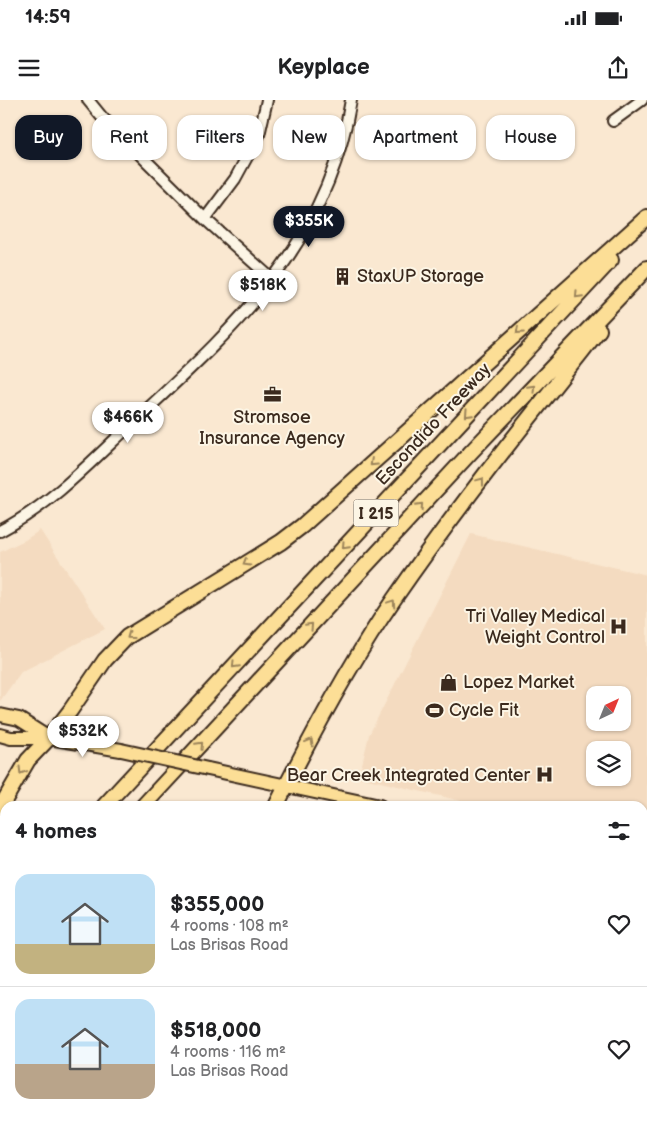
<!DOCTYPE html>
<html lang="en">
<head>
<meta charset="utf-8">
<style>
	:root { --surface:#fff; --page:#f2f2f2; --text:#202124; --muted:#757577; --line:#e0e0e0; --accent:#111827 }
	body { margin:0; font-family:"Balsamiq Sans",sans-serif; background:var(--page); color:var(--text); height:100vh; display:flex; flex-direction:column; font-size:19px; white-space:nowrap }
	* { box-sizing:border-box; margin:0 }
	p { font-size:16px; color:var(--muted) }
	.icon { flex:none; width:28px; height:28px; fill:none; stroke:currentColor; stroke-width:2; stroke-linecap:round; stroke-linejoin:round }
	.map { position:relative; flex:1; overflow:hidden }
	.sheet { position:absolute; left:0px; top:701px; width:648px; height:321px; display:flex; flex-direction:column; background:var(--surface); border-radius:15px 15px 0 0; box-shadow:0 1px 4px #0004 }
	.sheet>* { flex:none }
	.banner { position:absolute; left:15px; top:15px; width:618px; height:45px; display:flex; gap:10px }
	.needle { width:32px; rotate:43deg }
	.fabs { position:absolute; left:586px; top:586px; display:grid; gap:10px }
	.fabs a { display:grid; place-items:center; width:45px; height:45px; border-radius:10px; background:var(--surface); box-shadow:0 1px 4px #0004; font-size:25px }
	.price { position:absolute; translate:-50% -42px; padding:0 11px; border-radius:18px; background:#fff; color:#222; font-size:16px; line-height:32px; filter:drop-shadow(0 1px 2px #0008) }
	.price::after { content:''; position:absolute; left:50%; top:30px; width:15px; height:11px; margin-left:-8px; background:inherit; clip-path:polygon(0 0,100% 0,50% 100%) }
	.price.active { background:var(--accent); color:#fff }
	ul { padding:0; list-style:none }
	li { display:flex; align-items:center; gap:15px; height:125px; padding:0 15px }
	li+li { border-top:1px solid var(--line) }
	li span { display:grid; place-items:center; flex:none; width:140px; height:100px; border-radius:15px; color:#555 }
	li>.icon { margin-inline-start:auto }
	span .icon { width:60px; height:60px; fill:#fffc; stroke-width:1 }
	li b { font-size:21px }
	h2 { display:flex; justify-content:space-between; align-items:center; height:60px; padding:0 15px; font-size:21px }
	.chip { padding:0 18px; border-radius:15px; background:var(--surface); box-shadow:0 1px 4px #0004; font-size:18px; line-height:45px }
	.chip.active { background:var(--accent); color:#fff }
	.status { display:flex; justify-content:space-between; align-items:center; height:35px; padding:0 25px; background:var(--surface); direction:ltr }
	.status svg { height:14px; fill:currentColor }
	header { display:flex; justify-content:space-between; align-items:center; height:65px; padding:0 15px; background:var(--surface); font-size:22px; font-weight:700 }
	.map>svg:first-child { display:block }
	.built { fill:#f4dbc0; fill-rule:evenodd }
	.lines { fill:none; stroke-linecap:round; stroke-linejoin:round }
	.minor-casing { stroke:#3b2a1e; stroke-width:14 }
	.major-casing { stroke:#3b2a1e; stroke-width:16 }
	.highway-casing { stroke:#3b2a1e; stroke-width:18 }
	.minor { stroke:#fcf5e5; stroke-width:10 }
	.major { stroke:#fcde96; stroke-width:12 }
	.highway { stroke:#fcde96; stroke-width:14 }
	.major-bridge-casing { stroke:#3b2a1e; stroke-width:16; stroke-linecap:butt }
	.major-bridge { stroke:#fcde96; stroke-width:12 }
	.oneway { stroke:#9c845a }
	.labels { text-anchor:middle; stroke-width:4; stroke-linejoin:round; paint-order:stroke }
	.shield { fill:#fcf5e5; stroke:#75675a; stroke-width:1 }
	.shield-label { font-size:16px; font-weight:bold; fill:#3b2a1e }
	.poi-label { font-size:18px; fill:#3b2a1e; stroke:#fcf5e5; text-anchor:start }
	.street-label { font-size:18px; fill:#3b2a1e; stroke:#fcf5e5 }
</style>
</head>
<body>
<div class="status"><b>14:59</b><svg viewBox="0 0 49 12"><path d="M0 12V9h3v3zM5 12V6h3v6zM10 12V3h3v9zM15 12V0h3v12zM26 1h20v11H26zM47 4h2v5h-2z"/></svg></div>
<header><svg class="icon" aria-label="menu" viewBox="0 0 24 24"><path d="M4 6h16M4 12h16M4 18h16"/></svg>Keyplace<svg class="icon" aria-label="share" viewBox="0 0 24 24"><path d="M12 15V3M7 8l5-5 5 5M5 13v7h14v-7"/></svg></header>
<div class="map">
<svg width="647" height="1022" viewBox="0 0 647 1022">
	<rect width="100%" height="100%" fill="#fae8d1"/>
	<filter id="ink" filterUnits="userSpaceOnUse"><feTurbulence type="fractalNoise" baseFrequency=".02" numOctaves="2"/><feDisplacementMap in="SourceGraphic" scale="10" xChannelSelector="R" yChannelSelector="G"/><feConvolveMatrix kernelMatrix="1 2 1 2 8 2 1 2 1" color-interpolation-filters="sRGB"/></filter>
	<g filter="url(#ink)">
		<path class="built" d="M40 430 105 529 21 572 0 601V452L25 440Z
			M471 434 647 475V709L643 710 642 706H483L359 677 369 635ZM595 595H622V622H595ZM595 650H622V678H595Z
			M647 760V903L643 904 642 761Z
			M5 950V1018H219L211 1022H0V954Z"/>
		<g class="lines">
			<defs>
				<path id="minor" d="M88 0 101 16 205 119 273 180
					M613 21 642 0
					M205 119 235 79 259 35 267 0
					M0 431C50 405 88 365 128 327 232 230 327 148 351 0
					M642 925 647 924
					M642 1000H647
					M264 1018 266 1022
					M237 1022 247 1018
					M575 1022 577 1018"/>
				<path id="major" d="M0 615 19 619 49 638
					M0 635 11 638H49L121 650
					M208 669 380 706
					M642 720 647 719
					M642 739 647 738"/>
				<path id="highway" d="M104 706 611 160
					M143 706 471 352 647 168
					M276 706C311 636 350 563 394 499 458 406 529 318 599 230
					M0 708 28 660 49 638 70 611 105 560 127 537 281 442 302 426 647 117
					M0 818 5 813
					M0 859 5 853
					M0 920 5 916"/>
			</defs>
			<use href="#minor" class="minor-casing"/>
			<use href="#major" class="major-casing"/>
			<use href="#highway" class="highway-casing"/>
			<use href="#minor" class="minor"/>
			<use href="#major" class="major"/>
			<use href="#highway" class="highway"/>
			<defs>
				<path id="major-bridge" d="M121 650 208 669"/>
			</defs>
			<use href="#major-bridge" class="major-bridge-casing"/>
			<use href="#major-bridge" class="major-bridge"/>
		</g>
		<defs><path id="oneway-chevron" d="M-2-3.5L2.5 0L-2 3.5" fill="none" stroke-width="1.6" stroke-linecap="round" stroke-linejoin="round" transform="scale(1.25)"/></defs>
		<g class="oneway">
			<use href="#oneway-chevron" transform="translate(578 195) rotate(133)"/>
			<use href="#oneway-chevron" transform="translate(519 231) rotate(138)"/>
			<use href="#oneway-chevron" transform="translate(532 288) rotate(-46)"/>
			<use href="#oneway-chevron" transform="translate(468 314) rotate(133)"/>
			<use href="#oneway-chevron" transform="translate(373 363) rotate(137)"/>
			<use href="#oneway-chevron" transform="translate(481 381) rotate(-53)"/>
			<use href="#oneway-chevron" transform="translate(420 406) rotate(-47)"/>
			<use href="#oneway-chevron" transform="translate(345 446) rotate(133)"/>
			<use href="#oneway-chevron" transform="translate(246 463) rotate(149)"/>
			<use href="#oneway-chevron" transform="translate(392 503) rotate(-56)"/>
			<use href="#oneway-chevron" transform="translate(310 526) rotate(-47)"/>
			<use href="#oneway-chevron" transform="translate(130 536) rotate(144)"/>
			<use href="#oneway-chevron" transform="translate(235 565) rotate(133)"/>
			<use href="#oneway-chevron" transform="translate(310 642) rotate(-61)"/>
			<use href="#oneway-chevron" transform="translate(200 645) rotate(-47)"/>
			<use href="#oneway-chevron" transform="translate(22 671) rotate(121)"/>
		</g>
	</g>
	<defs>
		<symbol id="building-bare" viewBox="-9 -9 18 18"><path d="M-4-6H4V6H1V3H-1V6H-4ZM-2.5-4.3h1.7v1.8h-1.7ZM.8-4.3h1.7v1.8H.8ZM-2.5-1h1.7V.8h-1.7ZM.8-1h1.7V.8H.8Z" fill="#3b2a1e" stroke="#fcf5e5" stroke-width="2.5" paint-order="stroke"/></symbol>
		<symbol id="office-bare" viewBox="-9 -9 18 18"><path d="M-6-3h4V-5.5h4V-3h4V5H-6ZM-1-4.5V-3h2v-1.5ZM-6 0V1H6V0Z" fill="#3b2a1e" stroke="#fcf5e5" stroke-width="2.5" paint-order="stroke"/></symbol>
		<symbol id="hospital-bare" viewBox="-9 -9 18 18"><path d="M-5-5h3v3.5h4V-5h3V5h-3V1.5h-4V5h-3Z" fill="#3b2a1e" stroke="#fcf5e5" stroke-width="2.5" paint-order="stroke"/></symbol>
		<symbol id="shop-bare" viewBox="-9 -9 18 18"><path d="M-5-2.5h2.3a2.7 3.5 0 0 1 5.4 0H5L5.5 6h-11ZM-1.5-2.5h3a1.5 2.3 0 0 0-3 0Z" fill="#3b2a1e" stroke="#fcf5e5" stroke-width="2.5" paint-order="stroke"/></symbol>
		<symbol id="stadium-bare" viewBox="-9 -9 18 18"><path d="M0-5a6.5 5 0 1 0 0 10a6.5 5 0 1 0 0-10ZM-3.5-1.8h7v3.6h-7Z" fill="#3b2a1e" stroke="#fcf5e5" stroke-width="2.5" paint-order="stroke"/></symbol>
	</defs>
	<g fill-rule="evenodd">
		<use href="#building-bare" x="330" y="164" width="25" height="25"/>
		<use href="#office-bare" x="260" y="282" width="25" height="25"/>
		<use href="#hospital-bare" x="606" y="514" width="25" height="25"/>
		<use href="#shop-bare" x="436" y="570" width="25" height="25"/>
		<use href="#stadium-bare" x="422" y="598" width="25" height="25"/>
		<use href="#hospital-bare" x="532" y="662" width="25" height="25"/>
	</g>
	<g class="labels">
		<rect class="shield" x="353.5" y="399.5" width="45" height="27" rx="4"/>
		<g class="shield-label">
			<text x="376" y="419">I 215</text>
		</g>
		<g class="poi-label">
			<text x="357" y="182">StaxUP Storage</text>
			<text x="272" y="323" text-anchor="middle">Stromsoe<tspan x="272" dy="21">Insurance Agency</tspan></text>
			<text x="605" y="522" text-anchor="end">Tri Valley Medical<tspan x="605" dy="21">Weight Control</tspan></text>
			<text x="463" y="588">Lopez Market</text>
			<text x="449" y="616">Cycle Fit</text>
			<text x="530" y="681" text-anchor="end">Bear Creek Integrated Center</text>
		</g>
		<g class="street-label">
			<text transform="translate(433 324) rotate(-47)" y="6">Escondido Freeway</text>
		</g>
	</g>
</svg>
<div class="fabs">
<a><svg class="needle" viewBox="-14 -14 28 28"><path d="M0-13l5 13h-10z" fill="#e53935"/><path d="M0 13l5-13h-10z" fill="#757577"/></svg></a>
<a><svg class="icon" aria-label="layers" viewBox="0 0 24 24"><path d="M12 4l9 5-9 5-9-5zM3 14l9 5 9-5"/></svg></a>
</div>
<b class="price active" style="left:309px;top:148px">$355K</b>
<b class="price" style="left:263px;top:212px">$518K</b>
<b class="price" style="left:128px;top:344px">$466K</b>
<b class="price" style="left:83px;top:658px">$532K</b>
<div class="banner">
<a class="chip active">Buy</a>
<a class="chip">Rent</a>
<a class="chip">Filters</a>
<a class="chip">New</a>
<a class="chip">Apartment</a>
<a class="chip">House</a>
</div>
<section class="sheet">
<h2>4 homes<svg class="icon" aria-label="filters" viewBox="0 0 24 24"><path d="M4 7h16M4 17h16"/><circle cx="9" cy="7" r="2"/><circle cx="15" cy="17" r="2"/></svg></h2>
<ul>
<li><span style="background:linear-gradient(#bfe0f5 70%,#c2b280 0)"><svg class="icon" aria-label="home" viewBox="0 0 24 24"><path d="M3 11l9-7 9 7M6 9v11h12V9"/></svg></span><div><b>$355,000</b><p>4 rooms · 108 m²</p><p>Las Brisas Road</p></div><svg class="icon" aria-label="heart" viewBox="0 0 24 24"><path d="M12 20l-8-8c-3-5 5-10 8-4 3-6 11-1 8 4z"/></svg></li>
<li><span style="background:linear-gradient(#bfe0f5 65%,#b9a48a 0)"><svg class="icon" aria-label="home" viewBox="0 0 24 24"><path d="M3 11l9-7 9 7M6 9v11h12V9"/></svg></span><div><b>$518,000</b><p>4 rooms · 116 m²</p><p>Las Brisas Road</p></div><svg class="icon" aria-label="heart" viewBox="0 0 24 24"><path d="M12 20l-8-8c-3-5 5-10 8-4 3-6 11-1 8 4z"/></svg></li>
</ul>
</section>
</div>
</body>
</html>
